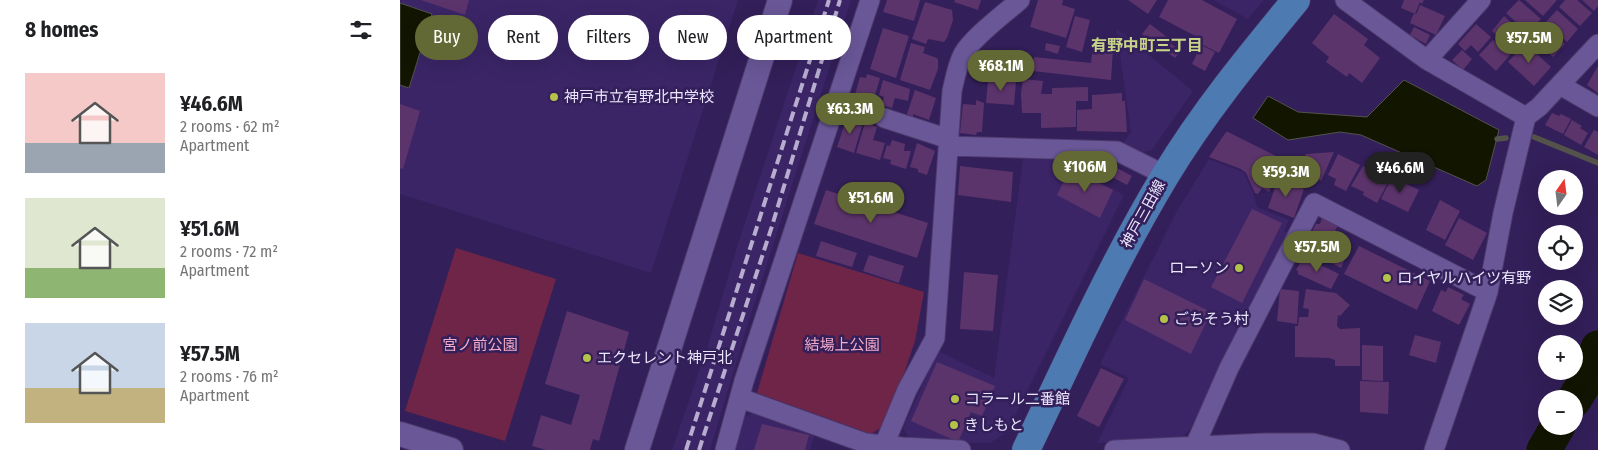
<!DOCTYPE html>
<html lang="en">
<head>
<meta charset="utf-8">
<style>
	:root { --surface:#fff; --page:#f2f2f2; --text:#202124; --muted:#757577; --accent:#636935 }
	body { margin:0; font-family:"Fira Sans Condensed","Noto Sans JP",sans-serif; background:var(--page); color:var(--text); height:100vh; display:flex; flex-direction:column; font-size:19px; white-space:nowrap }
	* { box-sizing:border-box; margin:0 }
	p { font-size:16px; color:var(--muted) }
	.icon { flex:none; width:28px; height:28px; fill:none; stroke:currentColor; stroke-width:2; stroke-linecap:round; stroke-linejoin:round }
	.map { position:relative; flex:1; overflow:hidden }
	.panel { display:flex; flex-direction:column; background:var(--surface); width:400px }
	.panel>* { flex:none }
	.banner { position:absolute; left:15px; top:15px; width:475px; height:45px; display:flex; gap:10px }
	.needle { width:32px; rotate:14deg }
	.tools { position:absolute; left:1138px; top:170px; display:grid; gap:10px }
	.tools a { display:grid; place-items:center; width:45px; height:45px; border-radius:50%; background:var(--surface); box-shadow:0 5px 20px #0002; font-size:25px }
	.price { position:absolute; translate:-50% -42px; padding:0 11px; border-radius:18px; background:var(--accent); color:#fff; font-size:16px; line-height:32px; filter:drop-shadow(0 1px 2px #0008) }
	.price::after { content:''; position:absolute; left:50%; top:30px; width:15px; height:11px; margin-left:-8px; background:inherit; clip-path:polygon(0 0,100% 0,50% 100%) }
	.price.current { background:#222; color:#fff }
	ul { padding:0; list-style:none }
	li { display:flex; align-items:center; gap:15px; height:125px; padding:0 25px }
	li span { display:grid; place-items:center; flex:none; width:140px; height:100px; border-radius:0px; color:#555 }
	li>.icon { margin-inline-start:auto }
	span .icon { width:60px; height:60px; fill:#fffc; stroke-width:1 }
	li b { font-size:21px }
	h2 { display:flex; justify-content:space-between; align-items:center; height:60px; padding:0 25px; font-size:21px }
	.pill { padding:0 18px; border-radius:22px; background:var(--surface); box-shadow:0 5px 20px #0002; font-size:18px; line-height:45px }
	.pill.current { background:var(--accent); color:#fff }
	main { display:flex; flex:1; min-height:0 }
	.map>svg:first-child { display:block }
	.built { fill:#3b2567 }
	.green { fill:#6f2547 }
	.water { fill:#121500; stroke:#53534c }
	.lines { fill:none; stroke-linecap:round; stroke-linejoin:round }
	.stream { stroke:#53534c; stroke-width:5.5 }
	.river { stroke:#121500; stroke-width:35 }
	.building { fill:#5c346c }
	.minor-casing { stroke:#4d396b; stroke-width:21 }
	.tertiary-casing { stroke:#4d396b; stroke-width:26 }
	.primary-casing { stroke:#4d396b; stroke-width:29 }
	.minor { stroke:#695797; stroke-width:19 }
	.tertiary { stroke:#695797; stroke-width:24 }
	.primary { stroke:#4c7ab1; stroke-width:28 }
	.rail { stroke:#b7aecf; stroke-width:4; stroke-dasharray:10 5; stroke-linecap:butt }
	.poi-dot { fill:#b4c24a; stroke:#331f59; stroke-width:2 }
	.labels { text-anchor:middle; stroke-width:5; stroke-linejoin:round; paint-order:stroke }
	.poi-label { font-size:15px; fill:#eae5fc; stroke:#331f59; text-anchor:start }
	.street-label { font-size:15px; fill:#eae5fc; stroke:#331f59 }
	.park-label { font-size:15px; fill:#f5acc7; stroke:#331f59 }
	.neighbourhood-label { font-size:16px; font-weight:bold; fill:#c8d487; stroke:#331f59 }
</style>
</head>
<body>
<main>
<section class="panel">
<h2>8 homes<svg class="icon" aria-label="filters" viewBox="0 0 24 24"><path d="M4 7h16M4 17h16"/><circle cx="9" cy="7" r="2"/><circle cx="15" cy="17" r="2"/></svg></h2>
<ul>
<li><span style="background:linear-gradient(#f6c9c9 70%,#9aa5b1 0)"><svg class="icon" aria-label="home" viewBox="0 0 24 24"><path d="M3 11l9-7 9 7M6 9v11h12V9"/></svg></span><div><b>¥46.6M</b><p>2 rooms · 62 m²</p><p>Apartment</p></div></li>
<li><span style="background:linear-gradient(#dfe7d0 70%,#8fb573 0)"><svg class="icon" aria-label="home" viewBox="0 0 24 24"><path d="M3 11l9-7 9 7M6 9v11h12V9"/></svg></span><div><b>¥51.6M</b><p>2 rooms · 72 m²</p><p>Apartment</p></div></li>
<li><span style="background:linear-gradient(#c9d6e8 65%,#c2b280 0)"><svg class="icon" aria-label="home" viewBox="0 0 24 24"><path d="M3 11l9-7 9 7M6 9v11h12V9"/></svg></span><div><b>¥57.5M</b><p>2 rooms · 76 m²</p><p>Apartment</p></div></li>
</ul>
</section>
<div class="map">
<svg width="1198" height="450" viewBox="0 0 1198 450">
	<rect width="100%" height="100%" fill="#331f59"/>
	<path class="built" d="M0 0H338L251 273 0 194Z
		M418 0H451L346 330 311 447 310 450H272L307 348 337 247Z
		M813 0H864L848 19Z
		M716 28 793 91 752 150 740 153 723 143 731 132Z
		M623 158 667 161 666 164 724 195 607 432 590 443 512 442 503 428 538 351 594 378Z
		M809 159 843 172 852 190 857 207 889 220 884 231 889 233 842 321 791 428 782 437 697 443 729 378 700 364 777 211Z
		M357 411 415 434 410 450H332L342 418Z"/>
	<path class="green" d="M56 248 156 279 105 441 5 411Z
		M398 253 524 292 515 341 487 424 471 434 357 393Z"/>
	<path class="water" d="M0 3 32 14 9 88 0 85Z
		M1004 80 1099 130 1086 180 1077 186 961 135 940 132 888 140 853 118 868 96 898 112 967 117Z"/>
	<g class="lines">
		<path class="stream" d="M1134 137 1198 163
			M1097 139 1106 138"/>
		<path class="river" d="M1174 400 1188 377 1198 348
			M1144 450 1158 426"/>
	</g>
	<path class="building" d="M21 0H69L65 15Z
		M487 0H520L514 21 483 12Z
		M555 0H581L578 10 554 2Z
		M638 0H663L662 5 675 9 666 38 630 27Z
		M728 0H757L748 14Z
		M768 0H802L837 19 819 53 801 44 803 40 759 17Z
		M1004 0H1024L1022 4 1020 2 1015 14 1001 8Z
		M1119 0 1141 19 1128 33 1106 13Z
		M1125 0H1157L1143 16Z
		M1165 0H1177L1192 13 1180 26 1159 7Z
		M1182 0H1198V6L1194 11Z
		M525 2 552 10 553 20 547 38 544 42 528 39 526 44 512 39Z
		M1020 5 1045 16 1036 35 1010 23 1013 15 1017 13Z
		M1157 10 1178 29 1167 42 1145 23Z
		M934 14 968 39 964 45 980 58 962 83 949 73 947 77 926 62 929 57 912 43Z
		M675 16 690 20 682 52 666 47Z
		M1104 16 1125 35 1112 50 1092 31Z
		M750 24 768 38 760 49 742 34Z
		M1076 24 1091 37 1078 52 1071 45 1065 51 1058 44Z
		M1143 25 1165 44 1153 57 1132 38Z
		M1014 27 1030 35 1026 44 1010 35Z
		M483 28 509 36 496 78 470 69Z
		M1093 40 1110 55 1096 71 1079 55Z
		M767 41 781 51 775 58 761 48Z
		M511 43 525 47 523 53 537 58 538 60V69L530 90 500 80Z
		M646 43 660 46 658 54 645 50Z
		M1125 43 1151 67 1134 86 1108 62Z
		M801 45 815 52 805 71 792 64Z
		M693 47 713 49 711 80 633 71 634 57 691 63Z
		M1062 50 1072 59 1063 70 1052 60Z
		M1198 66V93L1187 85Z
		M467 74 480 78 474 99 466 96 465 102 454 98 460 77 466 78Z
		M623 79 643 81 641 94H652V88L688 87V101H676V127L641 128V113H622L621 93Z
		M483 80 510 89 508 101 495 98 492 108 482 105 484 97 479 95Z
		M588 80 616 82 614 105 586 103Z
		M515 90 536 98 529 120 513 114V117L507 114Z
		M722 93V101H725L727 132 677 131V110L692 109V95Z
		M576 100 584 103 582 132H577L576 135 560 133 563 104 576 105Z
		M0 104 20 111 3 169 0 168Z
		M1152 113 1159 116 1161 114 1171 119 1163 134 1145 125Z
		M447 117 463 122 454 153 437 147Z
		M1172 120 1182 126 1180 128 1188 133 1181 145 1164 135Z
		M465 123 477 127 473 140 485 143 480 160 456 153Z
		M1194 130 1198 132V155L1184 147Z
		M826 132H828L882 159 869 192 862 188 858 194 855 193 846 173 841 169 809 157Z
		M492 140 505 144 504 151H511L506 169 490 164 491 160 483 158 487 145 490 146Z
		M517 143 535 151 527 175 518 172V169L510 167Z
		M934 152 921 181 899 169 906 154Z
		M938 154 960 165 946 191 934 185 936 179 928 175Z
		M560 166 613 172 611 202 558 195Z
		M963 166 990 179 977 203 963 195 964 192 951 186Z
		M715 167 732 176 727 185 710 176Z
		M670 169 713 190 700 218 657 195Z
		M992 177 1019 190 1008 212 981 199Z
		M878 179 904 189 894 218 868 208Z
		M426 190 528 223 517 258 414 224Z
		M1040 200 1060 211 1045 240 1026 230Z
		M852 209 882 223 842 303 811 287Z
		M922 218 938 225 925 251 914 245 916 243 908 239 916 224H920Z
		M1059 218 1087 233 1073 260 1045 245Z
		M937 234 947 240 944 247 949 250 941 268 924 259Z
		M421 241 457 253 452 267 416 256Z
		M959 246 1030 281 1017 310 944 274Z
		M469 255 504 266 499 283 463 271Z
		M904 257 939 274 931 289 898 274V271L896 270Z
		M564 272 598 275 593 331 560 329Z
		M744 279 811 312 791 354 725 320Z
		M1048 287 1064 295 1061 299 1070 304 1059 325 1032 311 1041 290 1046 292Z
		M880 289 899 291 897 324 877 321Z
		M906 289 936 293 950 305 940 316 938 315 937 326 940 329 960 328V366H935V360L929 358 895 357V326H898L899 317H908L909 309 903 308Z
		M167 311 229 332 199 441 193 439 190 450H146L132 446 141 415 171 425 180 395 145 384Z
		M1015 335 1041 342 1036 363 1009 355Z
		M962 345 983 346V381L962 380Z
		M537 362 595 386 582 416 571 412 558 442 511 421Z
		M701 368 724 379 699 427 677 416Z
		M960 381 989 382 988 414 960 412Z
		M362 424 409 435 405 450H354Z"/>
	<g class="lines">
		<defs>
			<path id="minor" d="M945 0 1027 60 1126 117 1103 213 1088 292 1034 450
				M1027 60 1081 0
				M1160 85 1198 107
				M1126 117 1139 107 1198 44
				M484 118 549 139
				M548 146 717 151 765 175
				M340 398 465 443 502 447 561 450
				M325 450 344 381 470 0
				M482 450 507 390 535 338 552 91C555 78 557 66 563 54 573 37 604 14 620 0
				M714 450 864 443H913L940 450
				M793 450 829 368 914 203 1088 292"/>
			<path id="tertiary" d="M0 434 51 450
				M237 450 380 0"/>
			<path id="primary" d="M626 450C670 358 712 264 765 176 803 113 849 57 896 0"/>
		</defs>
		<use href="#minor" class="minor-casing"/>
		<use href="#tertiary" class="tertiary-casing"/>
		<use href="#primary" class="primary-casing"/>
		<use href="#minor" class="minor"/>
		<use href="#tertiary" class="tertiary"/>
		<use href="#primary" class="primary"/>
		<path class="rail" d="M286 450 429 0
			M299 450 372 226 440 0"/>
	</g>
	<g class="poi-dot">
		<circle cx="154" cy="97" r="5"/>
		<circle cx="839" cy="268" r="5"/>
		<circle cx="987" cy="278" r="5"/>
		<circle cx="764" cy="319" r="5"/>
		<circle cx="187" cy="358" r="5"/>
		<circle cx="555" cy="399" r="5"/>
		<circle cx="554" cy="425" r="5"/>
	</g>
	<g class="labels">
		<g class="poi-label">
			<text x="164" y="102">神戸市立有野北中学校</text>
			<text x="829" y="273" text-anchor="end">ローソン</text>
			<text x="997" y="283">ロイヤルハイツ有野</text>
			<text x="774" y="324">ごちそう村</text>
			<text x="197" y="363">エクセレント神戸北</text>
			<text x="565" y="404">コラール二番館</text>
			<text x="564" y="430">きしもと</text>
		</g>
		<g class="street-label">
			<text transform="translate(743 214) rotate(-61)" y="5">神戸三田線</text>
		</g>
		<g class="park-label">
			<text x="80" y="350">宮ノ前公園</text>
			<text x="442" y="350">結場上公園</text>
		</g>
		<g class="neighbourhood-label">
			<text x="747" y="51">有野中町三丁目</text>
		</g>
	</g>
</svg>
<div class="tools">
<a><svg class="needle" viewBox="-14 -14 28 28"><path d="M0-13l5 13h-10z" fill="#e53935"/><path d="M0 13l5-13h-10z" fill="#757577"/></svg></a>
<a><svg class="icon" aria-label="locate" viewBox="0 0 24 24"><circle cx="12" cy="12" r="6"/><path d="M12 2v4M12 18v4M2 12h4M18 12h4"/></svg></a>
<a><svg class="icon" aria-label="layers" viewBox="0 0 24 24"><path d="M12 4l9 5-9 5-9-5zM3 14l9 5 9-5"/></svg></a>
<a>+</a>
<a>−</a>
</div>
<b class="price" style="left:1129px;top:64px">¥57.5M</b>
<b class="price" style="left:601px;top:92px">¥68.1M</b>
<b class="price" style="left:450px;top:135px">¥63.3M</b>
<b class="price" style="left:685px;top:193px">¥106M</b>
<b class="price current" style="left:1000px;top:194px">¥46.6M</b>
<b class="price" style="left:886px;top:198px">¥59.3M</b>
<b class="price" style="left:471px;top:224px">¥51.6M</b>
<b class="price" style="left:917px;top:273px">¥57.5M</b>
<div class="banner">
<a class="pill current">Buy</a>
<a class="pill">Rent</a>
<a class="pill">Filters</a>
<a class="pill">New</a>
<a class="pill">Apartment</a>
</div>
</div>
</main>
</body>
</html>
